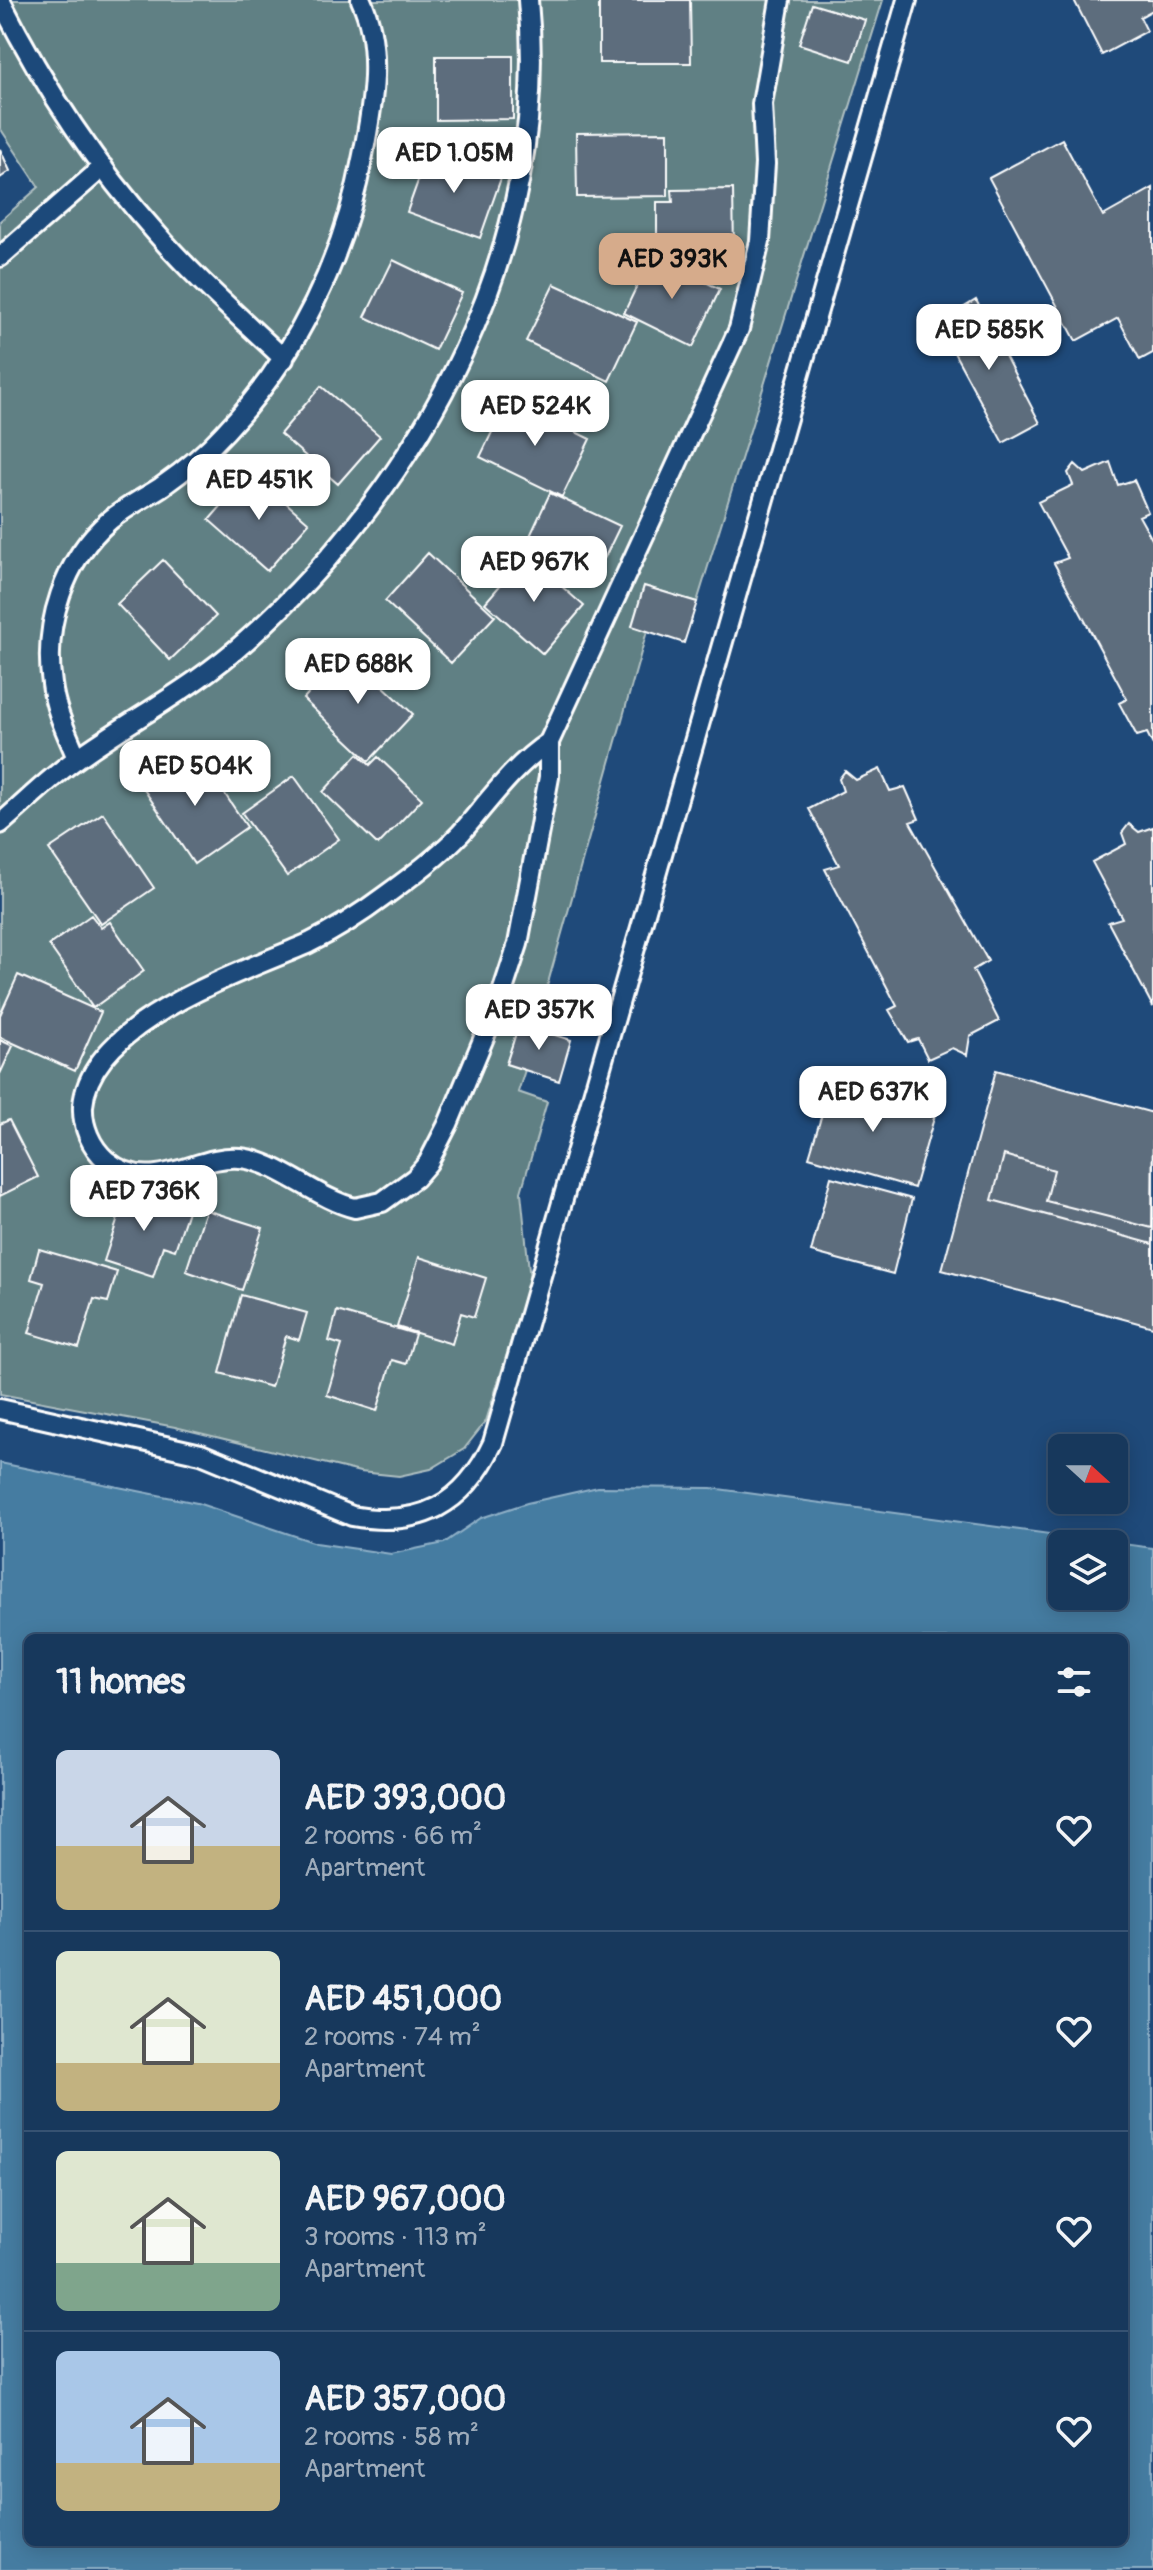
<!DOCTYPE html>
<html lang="en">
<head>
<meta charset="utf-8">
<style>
	:root { --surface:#17385c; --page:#203f62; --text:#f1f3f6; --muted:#9eacbb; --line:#365272; --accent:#d6ab8b }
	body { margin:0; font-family:Pangolin,sans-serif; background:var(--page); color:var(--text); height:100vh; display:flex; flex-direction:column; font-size:30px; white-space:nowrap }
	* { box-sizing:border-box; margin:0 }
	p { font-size:26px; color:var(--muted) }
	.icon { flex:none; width:44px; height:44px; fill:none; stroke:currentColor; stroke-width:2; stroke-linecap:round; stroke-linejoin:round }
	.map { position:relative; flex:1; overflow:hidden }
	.details { position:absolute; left:24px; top:1634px; width:1104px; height:912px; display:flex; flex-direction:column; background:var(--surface); border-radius:12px; box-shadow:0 4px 20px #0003,0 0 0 2px var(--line) }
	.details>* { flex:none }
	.needle { width:52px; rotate:111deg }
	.buttons { position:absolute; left:1048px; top:1434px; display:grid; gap:16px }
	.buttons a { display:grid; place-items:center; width:80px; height:80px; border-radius:12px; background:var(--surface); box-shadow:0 4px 20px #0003,0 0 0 2px var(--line); font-size:40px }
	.price { position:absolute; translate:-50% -68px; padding:0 18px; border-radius:16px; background:#fff; color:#222; font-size:26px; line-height:52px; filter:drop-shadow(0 2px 4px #0008) }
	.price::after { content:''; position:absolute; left:50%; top:48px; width:24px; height:18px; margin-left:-12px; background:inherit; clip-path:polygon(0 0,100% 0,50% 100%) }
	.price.active { background:var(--accent); color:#111 }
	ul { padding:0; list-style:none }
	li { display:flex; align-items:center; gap:24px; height:200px; padding:0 32px }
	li+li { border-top:2px solid var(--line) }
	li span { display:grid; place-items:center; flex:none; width:224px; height:160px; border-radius:12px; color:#555 }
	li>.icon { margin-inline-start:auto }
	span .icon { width:96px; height:96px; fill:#fffc; stroke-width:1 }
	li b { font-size:34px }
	h2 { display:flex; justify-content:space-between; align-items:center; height:96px; padding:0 32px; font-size:34px }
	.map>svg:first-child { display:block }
	.green { fill:#608084; stroke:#b0c0c2; stroke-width:2 }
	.water { fill:#447ca1; stroke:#8fb0c7; stroke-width:2; fill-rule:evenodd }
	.building { fill:#5d6d7d; stroke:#fff; stroke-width:2 }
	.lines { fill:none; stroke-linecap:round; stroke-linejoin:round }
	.service-casing { stroke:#fff; stroke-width:24 }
	.service { stroke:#1f4a7a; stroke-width:18 }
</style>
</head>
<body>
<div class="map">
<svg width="1153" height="2570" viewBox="0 0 1153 2570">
	<rect width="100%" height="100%" fill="#1f4a7a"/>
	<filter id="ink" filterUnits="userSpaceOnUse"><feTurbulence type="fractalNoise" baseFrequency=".0125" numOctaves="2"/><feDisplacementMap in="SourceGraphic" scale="16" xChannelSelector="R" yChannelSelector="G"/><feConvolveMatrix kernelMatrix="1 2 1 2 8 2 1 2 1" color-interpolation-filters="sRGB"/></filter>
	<g filter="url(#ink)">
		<path class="green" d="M0 0H883L697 602 644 586 632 625 647 631 535 1029 519 1024 506 1064 525 1070 518 1092 547 1102 521 1192 530 1280 486 1421 464 1449 431 1469 399 1476 360 1472 175 1427 0 1394V221L39 187 0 128Z"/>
		<path class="water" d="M0 1463 197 1503 316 1543 391 1554 444 1543 481 1518 527 1503 598 1487 711 1488 1153 1548V2570H0ZM1062 1544H1114V1596H1062ZM28 1638H1124V2542H28Z"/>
		<path class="building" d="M599 0H690L691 63H599Z
			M1074 0H1153V10L1140 17 1147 31 1102 55Z
			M812 4 865 20 852 61 799 44Z
			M436 56H513V119L436 120Z
			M668 132V196L577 197 576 133Z
			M1062 139 1103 216 1153 188V353L1140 360 1118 318 1076 341 989 178Z
			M0 149 10 171 0 178Z
			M428 153 501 178 480 238 407 212Z
			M733 189 734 252 657 254V202H673L672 190Z
			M651 256 720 289 693 347 624 313Z
			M393 260 462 293 435 350 365 317Z
			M554 284 637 322 609 381 526 341Z
			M976 300 1040 423 1003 443 938 323Z
			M321 386 380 436 338 484 280 434Z
			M508 399 590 439 562 497 480 457Z
			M1110 462 1118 485 1134 480 1148 512 1139 516 1153 541V745L1147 733 1137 736 1119 703 1127 699 1054 563 1068 558 1038 502 1073 485 1068 473 1075 464 1085 473Z
			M251 472 309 523 267 571 209 520Z
			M550 493 620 526 592 584 523 551Z
			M428 553 495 616 451 663 385 601Z
			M526 555 584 606 543 654 485 603Z
			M163 560 216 616 170 660 117 604Z
			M644 586 697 602 684 643 632 626Z
			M347 652 413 714 369 761 303 699Z
			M196 751 247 827 194 864 143 788Z
			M358 754 370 765 378 757 422 799 378 845 323 792Z
			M880 769 890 791 905 787 919 819 910 822 988 961 973 970 999 1021 970 1036 967 1055 952 1048 928 1059 918 1039 908 1042 889 1010 897 1006 825 869 839 865 809 809 843 791 839 779 845 771 856 780Z
			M294 776 339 839 287 876 242 813Z
			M103 813 154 888 101 924 49 849Z
			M1129 824 1139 832 1153 827V1007L1108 922 1122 918 1092 862 1126 844 1122 833Z
			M91 915 101 928 110 922 144 971 93 1008 49 945Z
			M18 975 101 1012 75 1071 0 1037V1015Z
			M519 1024 571 1040 559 1081 506 1064Z
			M0 1040 13 1046 0 1074Z
			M996 1070 1153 1113 1152 1228 1046 1201 1054 1170 1004 1155 992 1200 1153 1244V1327L942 1270Z
			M996 1070 1153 1113V1327L942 1270Z
			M832 1081 936 1111 914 1188 809 1157Z
			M9 1120 38 1177 0 1196V1124Z
			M831 1177 912 1199 893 1274 811 1252Z
			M127 1191 188 1211 175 1250 163 1246 153 1277 104 1261Z
			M206 1210 263 1228 242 1290 186 1271Z
			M39 1249 117 1272 108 1302 94 1299 79 1348 29 1333 44 1283 31 1279Z
			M419 1257 486 1278 474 1317 461 1313 452 1344 397 1327Z
			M241 1295 307 1313 299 1340 286 1336 271 1387 220 1373Z
			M337 1311 415 1334 406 1364 392 1360 377 1411 327 1395 342 1345 329 1341Z"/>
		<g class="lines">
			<defs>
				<path id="service" d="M0 0C42 83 95 165 157 234 196 279 241 318 284 359
					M0 257 103 167
					M549 742C513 766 489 801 461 833 439 856 412 876 386 895 362 913 336 930 309 943 244 972 89 1021 83 1106 82 1126 91 1147 106 1160 151 1198 196 1154 240 1158 277 1161 317 1199 355 1208L382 1202 415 1178 428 1163 448 1124 500 999 518 944 549 777V742L739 329 760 241 765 164 762 104 780 0
					M77 758C67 734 55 710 52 684 43 625 64 559 110 520 126 507 144 498 161 487 184 471 206 453 225 432 297 356 344 258 363 155 373 105 383 47 361 0
					M0 824C26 802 50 777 78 758 134 718 195 687 247 640 425 481 552 244 528 0
					M0 1409 201 1454 352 1516C420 1528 464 1505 493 1443L907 0"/>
			</defs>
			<use href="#service" class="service-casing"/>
			<use href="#service" class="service"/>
		</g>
	</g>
</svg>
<div class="buttons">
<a><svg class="needle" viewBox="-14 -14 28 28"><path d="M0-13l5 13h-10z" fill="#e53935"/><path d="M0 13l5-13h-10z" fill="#9eacbb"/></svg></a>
<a><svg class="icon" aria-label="layers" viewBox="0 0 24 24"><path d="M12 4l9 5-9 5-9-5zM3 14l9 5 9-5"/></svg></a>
</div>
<b class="price" style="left:454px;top:195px">AED 1.05M</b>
<b class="price active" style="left:672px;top:301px">AED 393K</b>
<b class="price" style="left:989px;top:372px">AED 585K</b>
<b class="price" style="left:535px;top:448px">AED 524K</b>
<b class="price" style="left:259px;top:522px">AED 451K</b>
<b class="price" style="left:534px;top:604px">AED 967K</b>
<b class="price" style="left:358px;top:706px">AED 688K</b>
<b class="price" style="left:195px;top:808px">AED 504K</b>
<b class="price" style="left:539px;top:1052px">AED 357K</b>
<b class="price" style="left:873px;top:1134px">AED 637K</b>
<b class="price" style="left:144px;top:1233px">AED 736K</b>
<section class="details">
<h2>11 homes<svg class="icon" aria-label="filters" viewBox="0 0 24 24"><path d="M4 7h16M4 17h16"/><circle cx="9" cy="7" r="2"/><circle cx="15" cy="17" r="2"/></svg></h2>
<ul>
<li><span style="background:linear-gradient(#c9d6e8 60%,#c2b280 0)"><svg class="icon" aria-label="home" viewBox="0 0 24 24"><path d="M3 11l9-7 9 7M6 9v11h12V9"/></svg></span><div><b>AED 393,000</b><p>2 rooms · 66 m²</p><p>Apartment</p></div><svg class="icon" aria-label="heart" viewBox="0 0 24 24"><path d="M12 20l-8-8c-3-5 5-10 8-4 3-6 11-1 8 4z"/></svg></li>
<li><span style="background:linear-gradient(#dfe7d0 70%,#c2b280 0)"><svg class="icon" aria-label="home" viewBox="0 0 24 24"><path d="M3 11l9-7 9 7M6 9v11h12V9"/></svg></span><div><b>AED 451,000</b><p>2 rooms · 74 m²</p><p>Apartment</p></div><svg class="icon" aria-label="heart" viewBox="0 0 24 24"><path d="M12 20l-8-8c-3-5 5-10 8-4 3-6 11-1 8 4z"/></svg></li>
<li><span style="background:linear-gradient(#dfe7d0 70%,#7fa58c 0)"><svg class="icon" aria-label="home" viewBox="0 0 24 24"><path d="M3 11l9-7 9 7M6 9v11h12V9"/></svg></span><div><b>AED 967,000</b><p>3 rooms · 113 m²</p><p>Apartment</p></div><svg class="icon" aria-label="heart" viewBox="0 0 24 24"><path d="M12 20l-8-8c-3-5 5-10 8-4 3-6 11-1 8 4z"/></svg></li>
<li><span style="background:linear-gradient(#a9c7e8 70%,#c2b280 0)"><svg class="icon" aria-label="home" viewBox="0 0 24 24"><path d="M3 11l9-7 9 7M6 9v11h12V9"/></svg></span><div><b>AED 357,000</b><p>2 rooms · 58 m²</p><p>Apartment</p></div><svg class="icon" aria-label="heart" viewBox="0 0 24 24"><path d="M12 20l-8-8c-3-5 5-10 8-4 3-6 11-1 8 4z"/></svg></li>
</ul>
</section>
</div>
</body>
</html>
